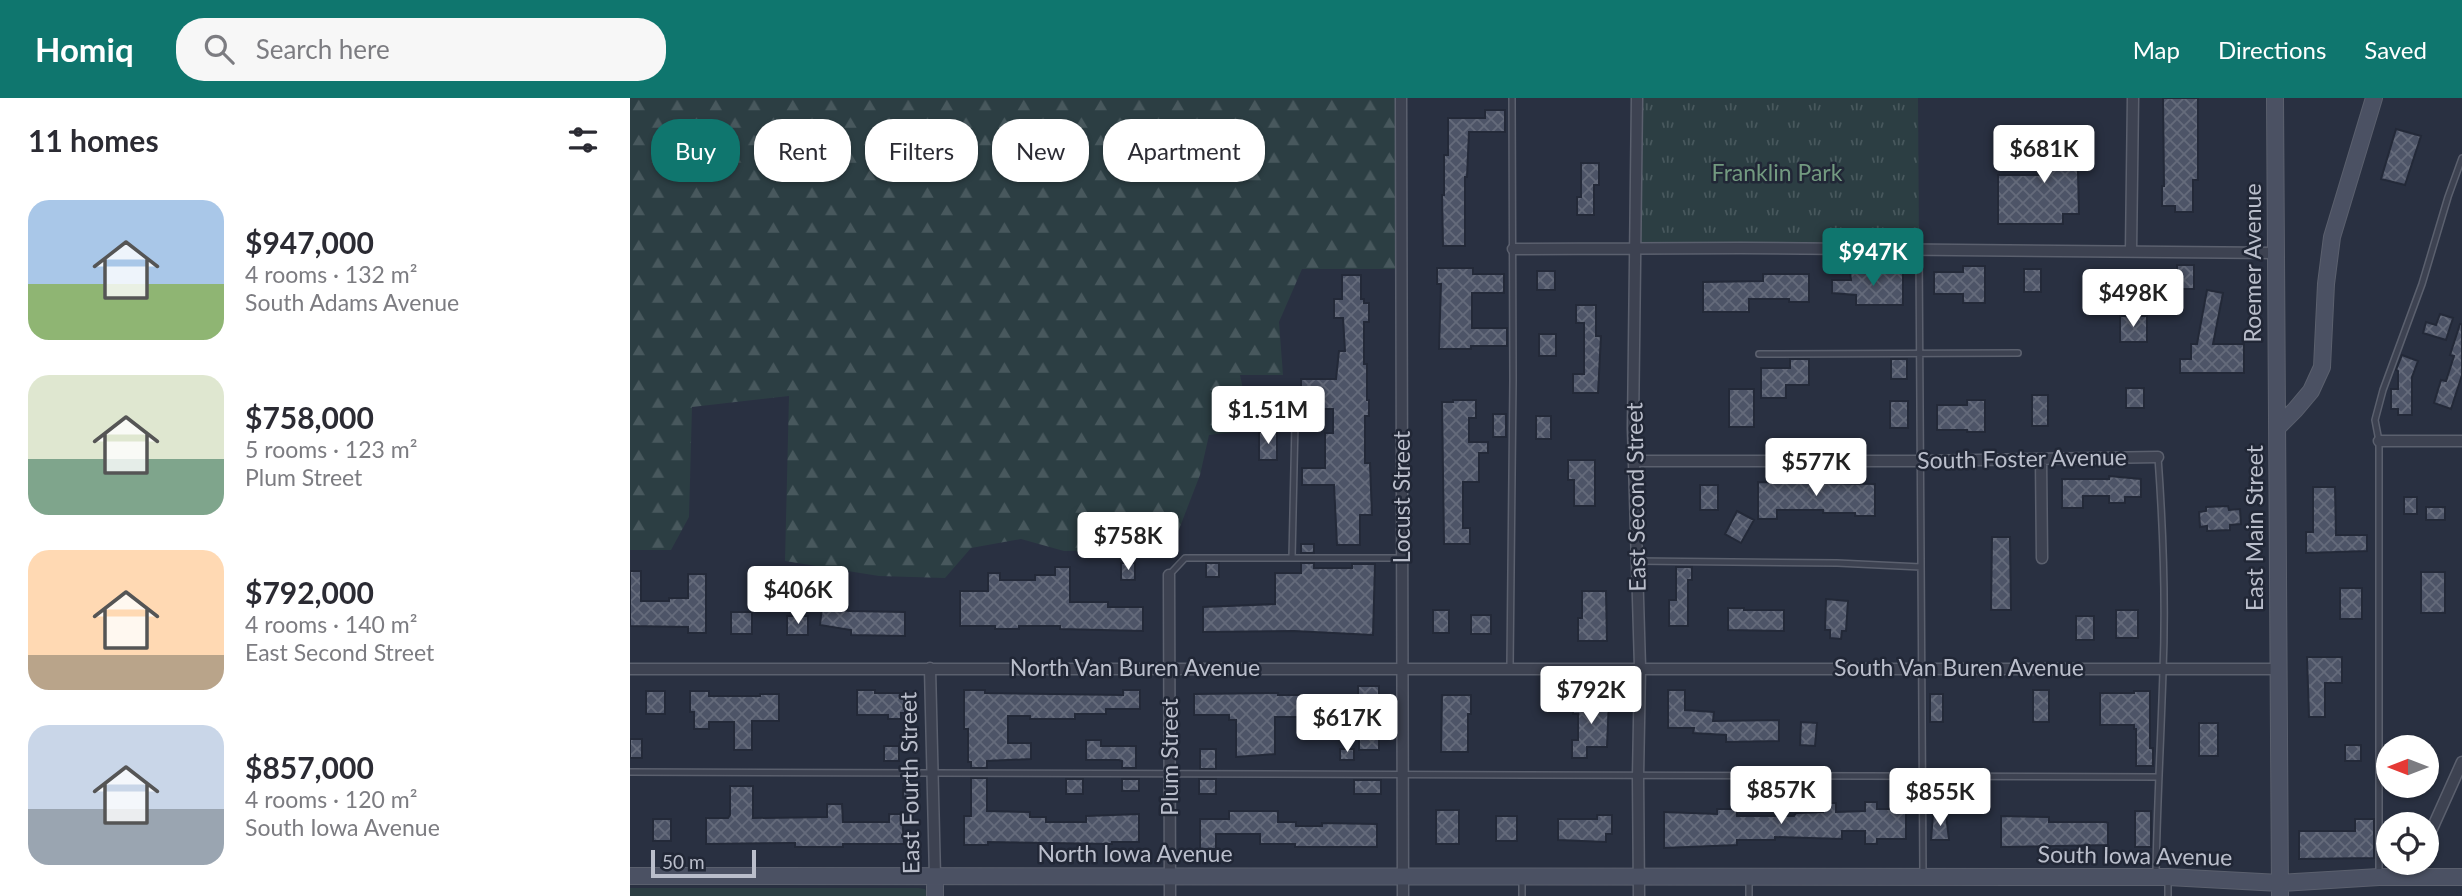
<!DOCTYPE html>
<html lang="en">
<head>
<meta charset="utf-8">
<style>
	:root { --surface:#fff; --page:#f7f7f7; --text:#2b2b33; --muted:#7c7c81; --accent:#0f766e }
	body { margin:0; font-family:Lato,sans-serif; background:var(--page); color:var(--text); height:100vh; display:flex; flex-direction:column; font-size:26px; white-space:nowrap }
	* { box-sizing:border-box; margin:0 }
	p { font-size:23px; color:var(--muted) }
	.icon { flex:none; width:38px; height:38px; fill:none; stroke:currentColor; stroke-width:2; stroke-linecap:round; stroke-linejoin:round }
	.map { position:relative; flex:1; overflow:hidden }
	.side { display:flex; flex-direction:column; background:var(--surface); width:630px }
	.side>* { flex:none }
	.top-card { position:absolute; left:21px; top:21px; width:665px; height:63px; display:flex; gap:14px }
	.needle { width:46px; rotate:270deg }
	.fabs { position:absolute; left:1746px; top:637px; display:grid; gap:14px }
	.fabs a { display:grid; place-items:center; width:63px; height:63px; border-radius:50%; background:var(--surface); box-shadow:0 2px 5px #0004; font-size:35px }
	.scale { position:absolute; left:21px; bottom:18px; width:105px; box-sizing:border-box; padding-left:7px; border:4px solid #babecb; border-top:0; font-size:19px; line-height:24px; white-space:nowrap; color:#babecb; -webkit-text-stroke:5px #212736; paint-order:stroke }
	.price { position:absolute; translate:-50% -60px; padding:0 16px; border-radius:7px; background:#fff; color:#222; font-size:23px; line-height:46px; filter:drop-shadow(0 2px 4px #0008) }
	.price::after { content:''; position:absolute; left:50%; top:42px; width:21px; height:16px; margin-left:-10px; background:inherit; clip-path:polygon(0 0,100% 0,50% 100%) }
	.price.selected { background:var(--accent); color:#fff }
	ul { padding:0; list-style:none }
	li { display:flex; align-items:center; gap:21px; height:175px; padding:0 28px }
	li span { display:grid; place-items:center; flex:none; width:196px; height:140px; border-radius:21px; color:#555 }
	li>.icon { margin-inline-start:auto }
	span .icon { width:84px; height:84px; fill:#fffc; stroke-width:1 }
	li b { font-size:30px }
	h2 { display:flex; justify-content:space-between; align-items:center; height:84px; padding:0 28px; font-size:30px }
	.tag { padding:0 24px; border-radius:28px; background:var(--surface); box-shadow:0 2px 5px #0004; font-size:24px; line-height:63px }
	.tag.selected { background:var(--accent); color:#fff }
	header { display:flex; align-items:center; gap:42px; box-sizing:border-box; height:98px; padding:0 35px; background:var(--accent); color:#fff }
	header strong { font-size:33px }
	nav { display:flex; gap:38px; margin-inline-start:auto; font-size:24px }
	.search { width:490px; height:63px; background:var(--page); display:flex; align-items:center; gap:18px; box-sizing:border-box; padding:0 24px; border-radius:28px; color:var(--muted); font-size:26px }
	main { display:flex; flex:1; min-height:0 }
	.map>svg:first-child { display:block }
	.grass { fill:#2c3e43 }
	.forest { fill:url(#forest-firs) }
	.park { fill:url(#park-tufts) }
	.building { fill:url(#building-cross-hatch); stroke:#232938; stroke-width:2 }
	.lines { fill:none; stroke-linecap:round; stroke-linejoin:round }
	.lane-casing { stroke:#5b606e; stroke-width:8 }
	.street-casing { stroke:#5b606e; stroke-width:13 }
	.secondary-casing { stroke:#5b606e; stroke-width:18 }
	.lane { stroke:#3d4251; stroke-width:5 }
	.street { stroke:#3d4251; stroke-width:10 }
	.secondary { stroke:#4b5163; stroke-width:16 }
	.labels { text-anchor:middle; stroke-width:5; stroke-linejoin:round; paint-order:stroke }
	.park-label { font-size:23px; fill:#739a80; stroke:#212736 }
	.street-label { font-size:23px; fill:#babecb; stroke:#212736 }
</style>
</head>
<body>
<header>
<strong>Homiq</strong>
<div class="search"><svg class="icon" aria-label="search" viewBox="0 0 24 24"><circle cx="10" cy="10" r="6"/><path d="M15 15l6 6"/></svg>Search here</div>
<nav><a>Map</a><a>Directions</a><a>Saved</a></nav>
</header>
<main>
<section class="side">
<h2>11 homes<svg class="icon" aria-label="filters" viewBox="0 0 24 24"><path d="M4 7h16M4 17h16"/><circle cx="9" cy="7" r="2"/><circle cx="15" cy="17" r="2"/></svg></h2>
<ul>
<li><span style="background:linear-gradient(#a9c7e8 60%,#8fb573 0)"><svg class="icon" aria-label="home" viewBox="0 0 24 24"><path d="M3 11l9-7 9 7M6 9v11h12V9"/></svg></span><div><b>$947,000</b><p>4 rooms · 132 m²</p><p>South Adams Avenue</p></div></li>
<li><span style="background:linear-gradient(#dfe7d0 60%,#7fa58c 0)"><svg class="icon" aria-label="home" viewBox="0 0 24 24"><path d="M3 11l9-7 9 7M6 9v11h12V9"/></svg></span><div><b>$758,000</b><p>5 rooms · 123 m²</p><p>Plum Street</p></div></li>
<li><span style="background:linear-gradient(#ffd9b3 75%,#b9a48a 0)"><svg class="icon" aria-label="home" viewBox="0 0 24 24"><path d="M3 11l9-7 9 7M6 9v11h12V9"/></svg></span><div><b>$792,000</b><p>4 rooms · 140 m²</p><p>East Second Street</p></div></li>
<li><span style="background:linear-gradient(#c9d6e8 60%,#9aa5b1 0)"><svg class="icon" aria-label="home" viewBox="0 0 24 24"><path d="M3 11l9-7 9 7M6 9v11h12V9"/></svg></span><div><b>$857,000</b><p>4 rooms · 120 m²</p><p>South Iowa Avenue</p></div></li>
</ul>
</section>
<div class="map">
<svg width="1832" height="798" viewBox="0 0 1832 798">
	<defs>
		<pattern id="forest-firs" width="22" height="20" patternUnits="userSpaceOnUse" patternTransform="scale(1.75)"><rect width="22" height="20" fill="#2c3e43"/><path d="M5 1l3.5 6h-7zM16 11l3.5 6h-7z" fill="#48585d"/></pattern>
		<pattern id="park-tufts" width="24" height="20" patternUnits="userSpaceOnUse" patternTransform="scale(1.75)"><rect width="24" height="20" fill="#2c3e43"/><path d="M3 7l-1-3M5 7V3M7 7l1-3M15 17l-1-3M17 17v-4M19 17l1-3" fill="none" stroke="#48585d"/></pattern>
		<pattern id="building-cross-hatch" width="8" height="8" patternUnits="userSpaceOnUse" patternTransform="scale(1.75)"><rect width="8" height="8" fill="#4d5467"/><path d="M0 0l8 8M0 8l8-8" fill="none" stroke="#656b7b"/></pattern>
	</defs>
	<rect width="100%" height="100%" fill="#293041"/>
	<path class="grass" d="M0 790H289L295 791 299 798H0Z"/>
	<path class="forest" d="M0 0H771L772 171H672L649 224 653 277H610L617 311 615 333 579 337 570 377 541 452 434 453 391 441 341 450 315 480 249 478 155 463 159 298 62 309 59 419 41 452H0Z"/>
	<path class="park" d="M1007 0H1288L1289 152 1005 151Z"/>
	<path class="building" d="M1533 0H1568V82H1563V114H1545V108H1532V88H1534Z
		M855 12H875V34H839L837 79H835V148H813L812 97H814V57H818V20H855Z
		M1766 31 1791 38 1775 87 1751 81Z
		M1413 32H1447L1449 116H1433V126H1368V77H1413Z
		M951 65H969V87H964V117H947V99H951Z
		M1547 167H1564V191H1547Z
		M1333 168H1355V205H1333V196H1304V174H1333Z
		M807 170H843V176H874V195H842V230H877V248H841V251H809L811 186H807Z
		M1394 171H1411V194H1394Z
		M907 173H925V192H907Z
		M1241 173 1273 174V207H1226V197L1202 195V182H1221L1220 175Z
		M1133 176H1179V204H1159V201H1119V214H1073V184L1133 183Z
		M712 177H731V201H734V205H739V224H734V266H737V302H739V318H735V365H740L742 417H730V447H707L704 387H672V370H695V335H703V311H674V292H671V281H706L709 253H715L713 220H704V201H712Z
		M1577 192 1593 195 1583 246H1614V275H1550V261H1561V246H1567Z
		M946 207H966V238H971L968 295H943V276H954V225H946Z
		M1810 216 1823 220 1816 242 1793 235 1796 224 1806 227Z
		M1490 218H1517V244H1490Z
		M1830 226H1832V277L1821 311 1804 305 1811 282 1816 283 1824 258 1820 257Z
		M909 236H926V258H909Z
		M1772 257 1788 263 1782 279V317H1768V311H1761V291H1768V273L1766 272Z
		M1160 261H1179V287H1156V300H1131V270H1160Z
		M1261 261H1277V281H1261Z
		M1496 290H1514V310H1496Z
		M1099 291H1124V329H1099Z
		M1402 297H1418V328H1402Z
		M823 302H846V320H839V344H858V355H849V384H833V430H840V446H814L812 304H823Z
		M1337 302H1355V334H1337V332H1307V307H1337Z
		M1260 303H1278V330H1260Z
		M863 316H876V339H863Z
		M906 318H921V341H906Z
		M629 334H647V362H629Z
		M938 362H965V408H944V382H938Z
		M1479 378 1511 381V399H1495V405H1479V398H1453V410H1432V381H1479Z
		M1128 384 1245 386V418H1225V415H1193V412H1147V421H1128Z
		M1070 387H1088V412H1070Z
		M1683 389H1705L1706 437H1737V453L1676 455V434H1683Z
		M1774 399H1787V416H1774Z
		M1598 408 1599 412 1610 411 1611 426 1600 427V432L1577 433V428L1570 429 1569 414 1576 413V409Z
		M1796 409H1815V422H1796Z
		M1107 413 1124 422 1111 445 1095 436Z
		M1362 439H1380L1381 512H1361Z
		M671 446H684V455H671Z
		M491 465H505V482H491Z
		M576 465H589V479H576Z
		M671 465H684V470H722V466H745L743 537 664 533 573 534V509L645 506V475H671Z
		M425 469H440V504H478V509H513V533L430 531V528H389V531H365V528H330V493H358V475H370V482H405V477H425Z
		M1046 469H1062V482H1058V528H1039V502H1046Z
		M0 473H11V503H39V500H58V476H76V535H58V529L0 528Z
		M1791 474H1815V515H1791Z
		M1710 490H1732V521H1710Z
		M952 493H976L977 543H948V520H952Z
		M1196 501 1218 503 1216 533H1212L1211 541 1200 540V532H1195Z
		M192 509 219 513 275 514V538L221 537V532L190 527Z
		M1098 510H1114V512H1154V533L1098 532Z
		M803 512H819V535H803Z
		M1486 512H1508V540H1486Z
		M101 514H122V536H101Z
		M841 517H861V536H841Z
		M157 518H178V537H157Z
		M1446 518H1464V542H1446Z
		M1677 559H1712V585H1695V619H1679Z
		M728 588H749V608H731V615H717V601H728Z
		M227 592H245V595H275V615H271V621H258V617H227Z
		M334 592H355V595L493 597V592H510V611H476V616H445V621H400V618H378V645H401V661L357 663V670H341V664H338V631H334Z
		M1038 592H1055V612L1084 614 1083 623 1149 622V643L1096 644V637L1063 635 1064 630H1038Z
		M1403 592H1419V624H1403Z
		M16 593H35V616H16Z
		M60 593H79V598H130V596H149V623H122V652H104V624H79V631H64V614H60Z
		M1504 593H1520V650H1523V668H1506V631H1504V627H1470V595H1504Z
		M648 595V597H682V619H645V656L606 659V622H599V617H564V596Z
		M1300 596H1313V624H1300Z
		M812 597H841V616H838V654H811Z
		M954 600H979L977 649H957V660H942V642H948V616H943V605H954Z
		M1171 624 1187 625 1185 648 1170 647Z
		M1569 625H1588V658H1569Z
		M729 633H749V652H729Z
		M0 641H12V660H0Z
		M456 642H471V648H506V670H492V663L489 662H456Z
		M1715 647H1731V663H1715Z
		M254 648H269V663H254Z
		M570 651H586V671H570Z
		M710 651H724V662H710Z
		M341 680H357V713L400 714V719H416V724H456V718L509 716V744H482V746L358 744V747H334V718H341Z
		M436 681H453V696H436Z
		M492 681H509V693H492Z
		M569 681H586V696H569Z
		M724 682H751V696H724Z
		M1312 684H1331V699H1312Z
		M273 686H284V700H273Z
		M100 688H123V720L197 719V706H212L213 724H259V716H272L274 746H213V749H165V745H162L76 746V720H98L100 717Z
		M1235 704H1247V711H1276V741H1247V746H1235V733H1212V741L1145 739V742H1107V747L1034 750V714L1087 716V711H1107V718H1164L1166 715 1193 714V705H1206V714L1235 713Z
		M806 712H829V746H806Z
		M599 713H648V724H666V728H692V725L747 726V749H665V746H630V736H586V751H570V721H599Z
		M1505 713H1521V749H1505Z
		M1303 716H1316L1319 742H1301Z
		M967 717H982V736H976V744L928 742V721H967Z
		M866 718H887V743H866Z
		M1371 718 1419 719V724H1476L1478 725V747L1371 749Z
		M23 721H41V743H23Z
		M1725 721H1744V760L1669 761V733H1725Z"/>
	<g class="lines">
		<defs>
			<path id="lane" d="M1289 152 1293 775
				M1129 256 1388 255
				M662 460 665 325
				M1006 463 1207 465 1291 469
				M539 477 555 460H772
				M880 569 883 282 882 0
				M0 674 1527 679
				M1526 775C1527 708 1531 640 1533 573 1536 502 1533 429 1528 359
				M1749 776V343L1745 322 1753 292 1792 186 1818 99 1832 60
				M1119 780V798
				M1538 782V798
				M892 798V780"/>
			<path id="street" d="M771 0 773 798
				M1007 0 1003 330 1010 569 1008 679 1009 798
				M883 151 1111 150 1646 155
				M1501 153 1503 0
				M1749 343H1832
				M1411 361 1412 460
				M1004 363H1290L1528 359
				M539 477 540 798
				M300 570 305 779
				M0 571H1648
				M1797 742 1832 664"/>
			<path id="secondary" d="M1645 0 1650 798
				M1647 330 1665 312 1681 293 1692 269 1696 186 1702 139 1744 0
				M0 778 1538 779 1650 785 1749 779H1832
				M305 779V798"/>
		</defs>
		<use href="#lane" class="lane-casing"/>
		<use href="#street" class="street-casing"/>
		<use href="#secondary" class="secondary-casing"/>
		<use href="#lane" class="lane"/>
		<use href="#street" class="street"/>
		<use href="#secondary" class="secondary"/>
	</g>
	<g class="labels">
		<g class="park-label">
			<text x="1147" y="83">Franklin Park</text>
		</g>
		<g class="street-label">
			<text transform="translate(1623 165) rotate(-90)" y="8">Roemer Avenue</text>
			<text transform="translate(1392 361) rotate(-1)" y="8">South Foster Avenue</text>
			<text transform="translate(772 399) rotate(-90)" y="8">Locust Street</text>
			<text transform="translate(1006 399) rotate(-91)" y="8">East Second Street</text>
			<text transform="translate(1625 430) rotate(-90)" y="8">East Main Street</text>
			<text x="505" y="578">North Van Buren Avenue</text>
			<text x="1329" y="578">South Van Buren Avenue</text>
			<text transform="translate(540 659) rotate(-90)" y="8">Plum Street</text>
			<text transform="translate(280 685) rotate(-91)" y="8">East Fourth Street</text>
			<text x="505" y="764">North Iowa Avenue</text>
			<text transform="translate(1505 758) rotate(1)" y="8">South Iowa Avenue</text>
		</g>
	</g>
</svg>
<div class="fabs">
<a><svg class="needle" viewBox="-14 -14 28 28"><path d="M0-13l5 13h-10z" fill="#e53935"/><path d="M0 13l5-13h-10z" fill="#7c7c81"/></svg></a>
<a><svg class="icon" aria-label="locate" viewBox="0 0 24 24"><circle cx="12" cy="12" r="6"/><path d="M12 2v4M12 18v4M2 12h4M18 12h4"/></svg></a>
</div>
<div class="scale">50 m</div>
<b class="price" style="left:1414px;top:87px">$681K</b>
<b class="price selected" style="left:1243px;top:190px">$947K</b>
<b class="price" style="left:1503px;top:231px">$498K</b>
<b class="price" style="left:638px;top:348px">$1.51M</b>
<b class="price" style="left:1186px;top:400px">$577K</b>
<b class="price" style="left:498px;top:474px">$758K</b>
<b class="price" style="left:168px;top:528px">$406K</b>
<b class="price" style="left:961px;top:628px">$792K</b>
<b class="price" style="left:717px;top:656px">$617K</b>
<b class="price" style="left:1151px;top:728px">$857K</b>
<b class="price" style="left:1310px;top:730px">$855K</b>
<div class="top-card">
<a class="tag selected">Buy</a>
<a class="tag">Rent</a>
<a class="tag">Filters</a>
<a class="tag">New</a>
<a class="tag">Apartment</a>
</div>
</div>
</main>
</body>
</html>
